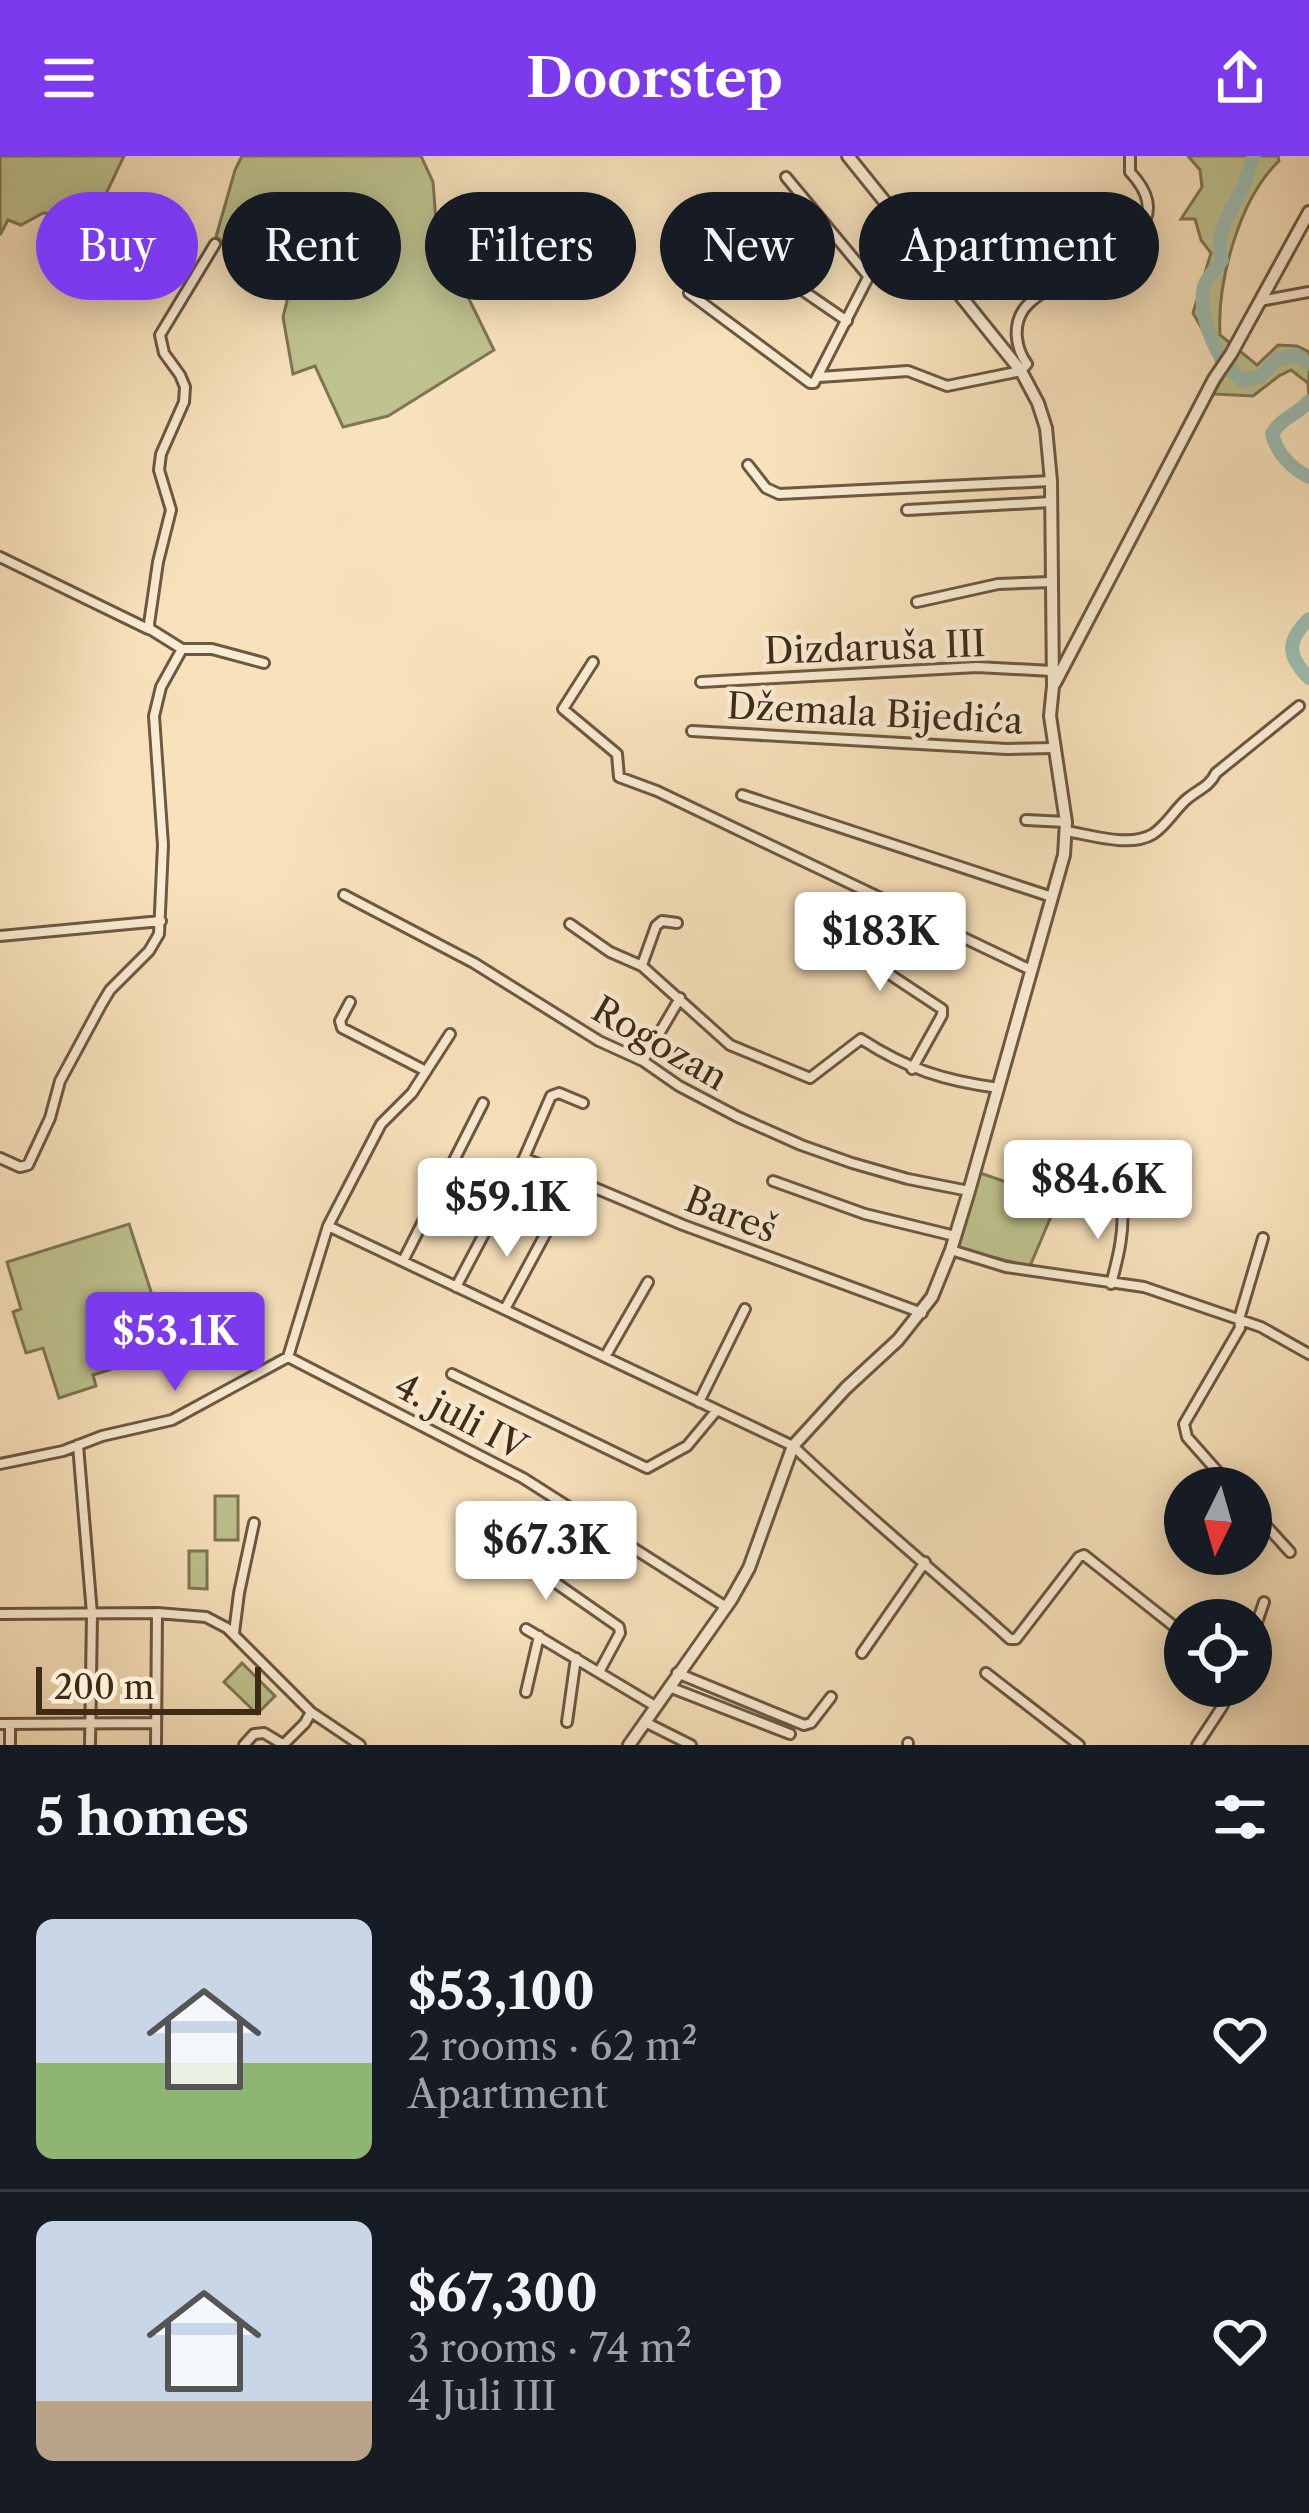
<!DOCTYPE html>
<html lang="en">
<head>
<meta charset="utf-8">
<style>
	:root { --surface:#171b24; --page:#242831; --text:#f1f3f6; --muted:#9ea1a6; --line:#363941; --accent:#7c3aed }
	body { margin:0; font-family:"Libre Caslon Text",serif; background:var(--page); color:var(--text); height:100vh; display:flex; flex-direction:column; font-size:45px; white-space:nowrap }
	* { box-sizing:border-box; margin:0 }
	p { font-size:39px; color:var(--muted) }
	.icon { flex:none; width:66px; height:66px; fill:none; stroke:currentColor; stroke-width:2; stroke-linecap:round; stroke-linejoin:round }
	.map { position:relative; height:1589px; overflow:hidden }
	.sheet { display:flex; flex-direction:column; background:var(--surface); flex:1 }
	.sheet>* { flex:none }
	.hud { position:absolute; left:36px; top:36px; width:1239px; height:108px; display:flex; gap:24px }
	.needle { width:78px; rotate:185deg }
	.controls { position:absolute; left:1164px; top:1311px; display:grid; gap:24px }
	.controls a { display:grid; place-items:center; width:108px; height:108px; border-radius:50%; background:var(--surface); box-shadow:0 6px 30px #0003; font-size:60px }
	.scale { position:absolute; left:36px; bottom:30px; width:225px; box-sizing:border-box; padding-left:12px; border:6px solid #3f2a18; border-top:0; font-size:33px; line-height:42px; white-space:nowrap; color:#3f2a18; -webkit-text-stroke:9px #faecd3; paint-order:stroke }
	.price { position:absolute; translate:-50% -102px; padding:0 27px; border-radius:12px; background:#fff; color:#222; font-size:39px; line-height:78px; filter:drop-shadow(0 3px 6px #0008) }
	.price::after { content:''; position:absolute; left:50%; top:72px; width:36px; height:27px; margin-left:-18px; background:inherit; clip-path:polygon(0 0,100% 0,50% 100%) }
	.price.current { background:var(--accent); color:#fff }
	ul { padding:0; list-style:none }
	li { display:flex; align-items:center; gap:36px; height:300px; padding:0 36px }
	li+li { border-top:3px solid var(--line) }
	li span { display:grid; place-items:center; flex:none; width:336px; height:240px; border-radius:18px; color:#555 }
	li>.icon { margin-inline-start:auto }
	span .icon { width:144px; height:144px; fill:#fffc; stroke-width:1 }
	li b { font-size:51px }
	h2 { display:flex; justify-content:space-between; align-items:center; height:144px; padding:0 36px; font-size:51px }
	.pill { padding:0 42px; border-radius:54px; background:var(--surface); box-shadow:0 6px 30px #0003; font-size:42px; line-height:108px }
	.pill.current { background:var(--accent); color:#fff }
	header { display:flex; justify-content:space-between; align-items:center; height:156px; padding:0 36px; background:var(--accent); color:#fff; font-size:54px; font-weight:800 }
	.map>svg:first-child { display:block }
	.green { fill:#bec38f; stroke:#7e7654; stroke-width:3 }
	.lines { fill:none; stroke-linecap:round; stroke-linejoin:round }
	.river { stroke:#9dbdb2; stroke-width:14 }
	.minor-casing { stroke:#6d5841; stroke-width:14 }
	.tertiary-casing { stroke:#6d5841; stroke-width:16 }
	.minor { stroke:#faecd3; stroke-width:8 }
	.tertiary { stroke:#faecd3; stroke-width:10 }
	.labels { text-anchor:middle; stroke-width:9; stroke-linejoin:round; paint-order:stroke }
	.street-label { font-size:36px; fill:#3f2a18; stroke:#faecd3 }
</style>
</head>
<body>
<header><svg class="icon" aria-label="menu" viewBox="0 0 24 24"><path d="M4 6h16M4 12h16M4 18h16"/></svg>Doorstep<svg class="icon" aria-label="share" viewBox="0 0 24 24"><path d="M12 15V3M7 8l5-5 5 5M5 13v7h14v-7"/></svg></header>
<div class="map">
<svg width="1309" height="1589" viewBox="0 0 1309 1589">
	<rect width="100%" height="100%" fill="#f8e2bc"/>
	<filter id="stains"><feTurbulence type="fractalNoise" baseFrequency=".00167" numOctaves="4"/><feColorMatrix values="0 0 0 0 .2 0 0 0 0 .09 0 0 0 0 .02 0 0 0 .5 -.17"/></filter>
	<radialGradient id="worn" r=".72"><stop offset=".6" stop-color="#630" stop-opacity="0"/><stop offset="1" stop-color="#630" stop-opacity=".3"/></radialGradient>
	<path class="green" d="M0 0H124L95 61 43 57 21 69 8 64 0 79Z
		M242 0H421L433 26 437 78 494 194 388 260 343 271 315 210 293 218 283 161 289 137 216 81 235 14Z
		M1188 0H1278L1279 5C1239 43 1217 126 1220 179L1257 209 1278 189 1297 190 1309 196V242L1308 227 1291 214 1279 220 1253 240 1213 238 1222 223 1212 190 1193 157 1211 97 1201 84 1195 63H1181L1202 31 1200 14Z
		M980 1017 1058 1044 1030 1110 958 1093Z
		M129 1068 170 1194 93 1219 96 1230 59 1242 43 1192 26 1197 13 1156 21 1153 7 1106Z
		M215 1340H238V1384H215Z
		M189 1395H207V1433L189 1432Z
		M242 1507 275 1540 257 1558 224 1526Z"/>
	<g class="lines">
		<path class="river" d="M1254 0C1250 9 1248 19 1244 29 1234 52 1212 77 1222 104 1217 111 1208 120 1205 128 1195 156 1218 209 1242 224L1260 221 1276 204 1297 199 1309 208
			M1309 245C1296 260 1283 260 1272 278 1277 297 1291 312 1309 321
			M1309 463C1286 485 1287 500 1309 522"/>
		<defs>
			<path id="minor" d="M786 21 869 121
				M716 75 847 165
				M689 137 810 227H814L898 63
				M1260 145 1309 136
				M819 221 908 215 947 230 1021 215 1027 208C1016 193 1012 170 1024 153 1031 143 1044 136 1054 129 1081 109 1108 91 1138 76 1156 55 1147 34 1130 16V0
				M748 309 766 332 779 338 1051 325
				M907 354 1050 346
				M0 401 148 473
				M917 446 998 428 1051 426
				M182 493H212L264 507
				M593 506 563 553 617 598 619 621 657 635 1031 814
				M701 526 977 511 1052 515
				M692 575 1007 593 1055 592
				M742 639 1052 741
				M1026 664 1066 666
				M1066 675C1091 679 1130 692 1153 678 1167 669 1175 653 1187 643 1199 633 1209 631 1216 617L1299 550
				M344 739 474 807 599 885 643 905 679 930 738 961 801 989 852 1007 908 1023 969 1035
				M570 768 610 796 642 810 730 889 810 922 861 883C907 913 945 925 999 932
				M818 771 942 853V859L912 913
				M0 780 161 765
				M642 809 656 770 662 765 677 767
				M350 846 340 865 342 872 426 915
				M643 905 680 842
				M0 1002 20 1011 28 1009 50 962 60 925 101 849 110 834 149 795 159 778 163 689 154 560 161 531 182 493 150 473 149 468 158 406 171 354 159 314 161 298 184 246 185 231 180 219 164 197 160 179 215 88
				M524 1002 551 940 559 937 583 947
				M773 1025 865 1058 955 1080
				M328 1070 793 1290C863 1357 938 1418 1010 1483H1016L1079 1401 1084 1399 1185 1479
				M951 1094 1006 1111 1144 1131 1261 1171 1309 1198
				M403 1105 483 947
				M1111 1128C1118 1102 1126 1071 1121 1044
				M456 1131 524 1002 683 1069 922 1157
				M505 1153 547 1075
				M288 1201 523 1322 726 1451
				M288 1201 328 1070 381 968 412 937 450 878
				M605 1201 648 1126
				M452 1218 647 1312 687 1290 717 1254
				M699 1246 745 1153
				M78 1289 92 1458 90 1589
				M0 1308 63 1295 102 1280 172 1264 288 1201
				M1232 1332 1187 1281 1184 1268 1240 1172 1239 1163 1263 1082
				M1251 1353 1290 1396
				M487 1379 619 1471 620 1477 599 1516
				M0 1458 157 1457 206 1461 227 1472 311 1556 360 1589
				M526 1473 655 1550
				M234 1477 239 1437 254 1367
				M1251 1484 1264 1446
				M862 1497 925 1406
				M677 1517 804 1569 811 1567 831 1541
				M986 1517 1079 1589
				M669 1531 790 1578
				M526 1536 539 1480
				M567 1566 576 1502
				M645 1566 691 1589
				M0 1568 156 1567
				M10 1589V1568
				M156 1589 157 1457
				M244 1589 254 1578 264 1577 284 1589
				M283 1589 305 1567 311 1556
				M908 1589V1587
				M1197 1589 1222 1551 1232 1530"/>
			<path id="tertiary" d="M1055 527 1214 223 1231 198 1309 56
				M629 1589 731 1444 749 1412 793 1290 846 1232 898 1184 932 1141 951 1094 969 1035 1064 699 1066 666 1050 560 1053 530 1051 325 1046 272 1038 247 1021 215 848 0"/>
		</defs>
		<use href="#minor" class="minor-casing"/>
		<use href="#tertiary" class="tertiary-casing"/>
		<use href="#minor" class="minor"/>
		<use href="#tertiary" class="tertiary"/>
	</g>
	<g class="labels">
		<g class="street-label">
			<text transform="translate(875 491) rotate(-2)" y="13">Dizdaruša III</text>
			<text transform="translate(875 557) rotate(3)" y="13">Džemala Bijedića</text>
			<text transform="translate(660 887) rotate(30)" y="13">Rogozan</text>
			<text transform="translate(731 1058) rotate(21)" y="13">Bareš</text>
			<text transform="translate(461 1260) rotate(28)" y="13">4. juli IV</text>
		</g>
	</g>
	<rect width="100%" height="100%" filter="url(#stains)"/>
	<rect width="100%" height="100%" fill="url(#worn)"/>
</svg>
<div class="controls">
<a><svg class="needle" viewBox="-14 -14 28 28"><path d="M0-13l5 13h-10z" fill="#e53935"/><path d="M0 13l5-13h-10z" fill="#9ea1a6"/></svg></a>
<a><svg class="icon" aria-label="locate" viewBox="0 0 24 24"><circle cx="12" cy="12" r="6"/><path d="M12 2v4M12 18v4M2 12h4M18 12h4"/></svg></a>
</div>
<div class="scale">200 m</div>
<b class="price" style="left:880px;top:838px">$183K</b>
<b class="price" style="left:1098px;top:1086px">$84.6K</b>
<b class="price" style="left:507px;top:1104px">$59.1K</b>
<b class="price current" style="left:175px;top:1238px">$53.1K</b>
<b class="price" style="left:546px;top:1447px">$67.3K</b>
<div class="hud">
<a class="pill current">Buy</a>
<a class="pill">Rent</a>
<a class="pill">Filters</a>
<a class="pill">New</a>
<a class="pill">Apartment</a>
</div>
</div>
<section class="sheet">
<h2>5 homes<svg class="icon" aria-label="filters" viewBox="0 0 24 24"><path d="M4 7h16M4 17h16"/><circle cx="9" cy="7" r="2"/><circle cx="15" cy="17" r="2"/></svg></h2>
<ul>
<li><span style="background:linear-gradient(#c9d6e8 60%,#8fb573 0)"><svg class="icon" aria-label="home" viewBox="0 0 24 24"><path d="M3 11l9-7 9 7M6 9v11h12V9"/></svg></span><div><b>$53,100</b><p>2 rooms · 62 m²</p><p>Apartment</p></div><svg class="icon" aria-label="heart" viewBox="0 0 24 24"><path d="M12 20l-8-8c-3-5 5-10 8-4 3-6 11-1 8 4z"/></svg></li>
<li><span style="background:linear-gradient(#c9d6e8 75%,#b9a48a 0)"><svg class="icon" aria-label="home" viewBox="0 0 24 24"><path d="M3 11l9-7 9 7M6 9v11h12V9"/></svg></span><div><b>$67,300</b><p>3 rooms · 74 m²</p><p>4 Juli III</p></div><svg class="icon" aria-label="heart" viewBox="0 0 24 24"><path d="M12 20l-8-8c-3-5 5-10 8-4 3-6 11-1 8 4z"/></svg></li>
</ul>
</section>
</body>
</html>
